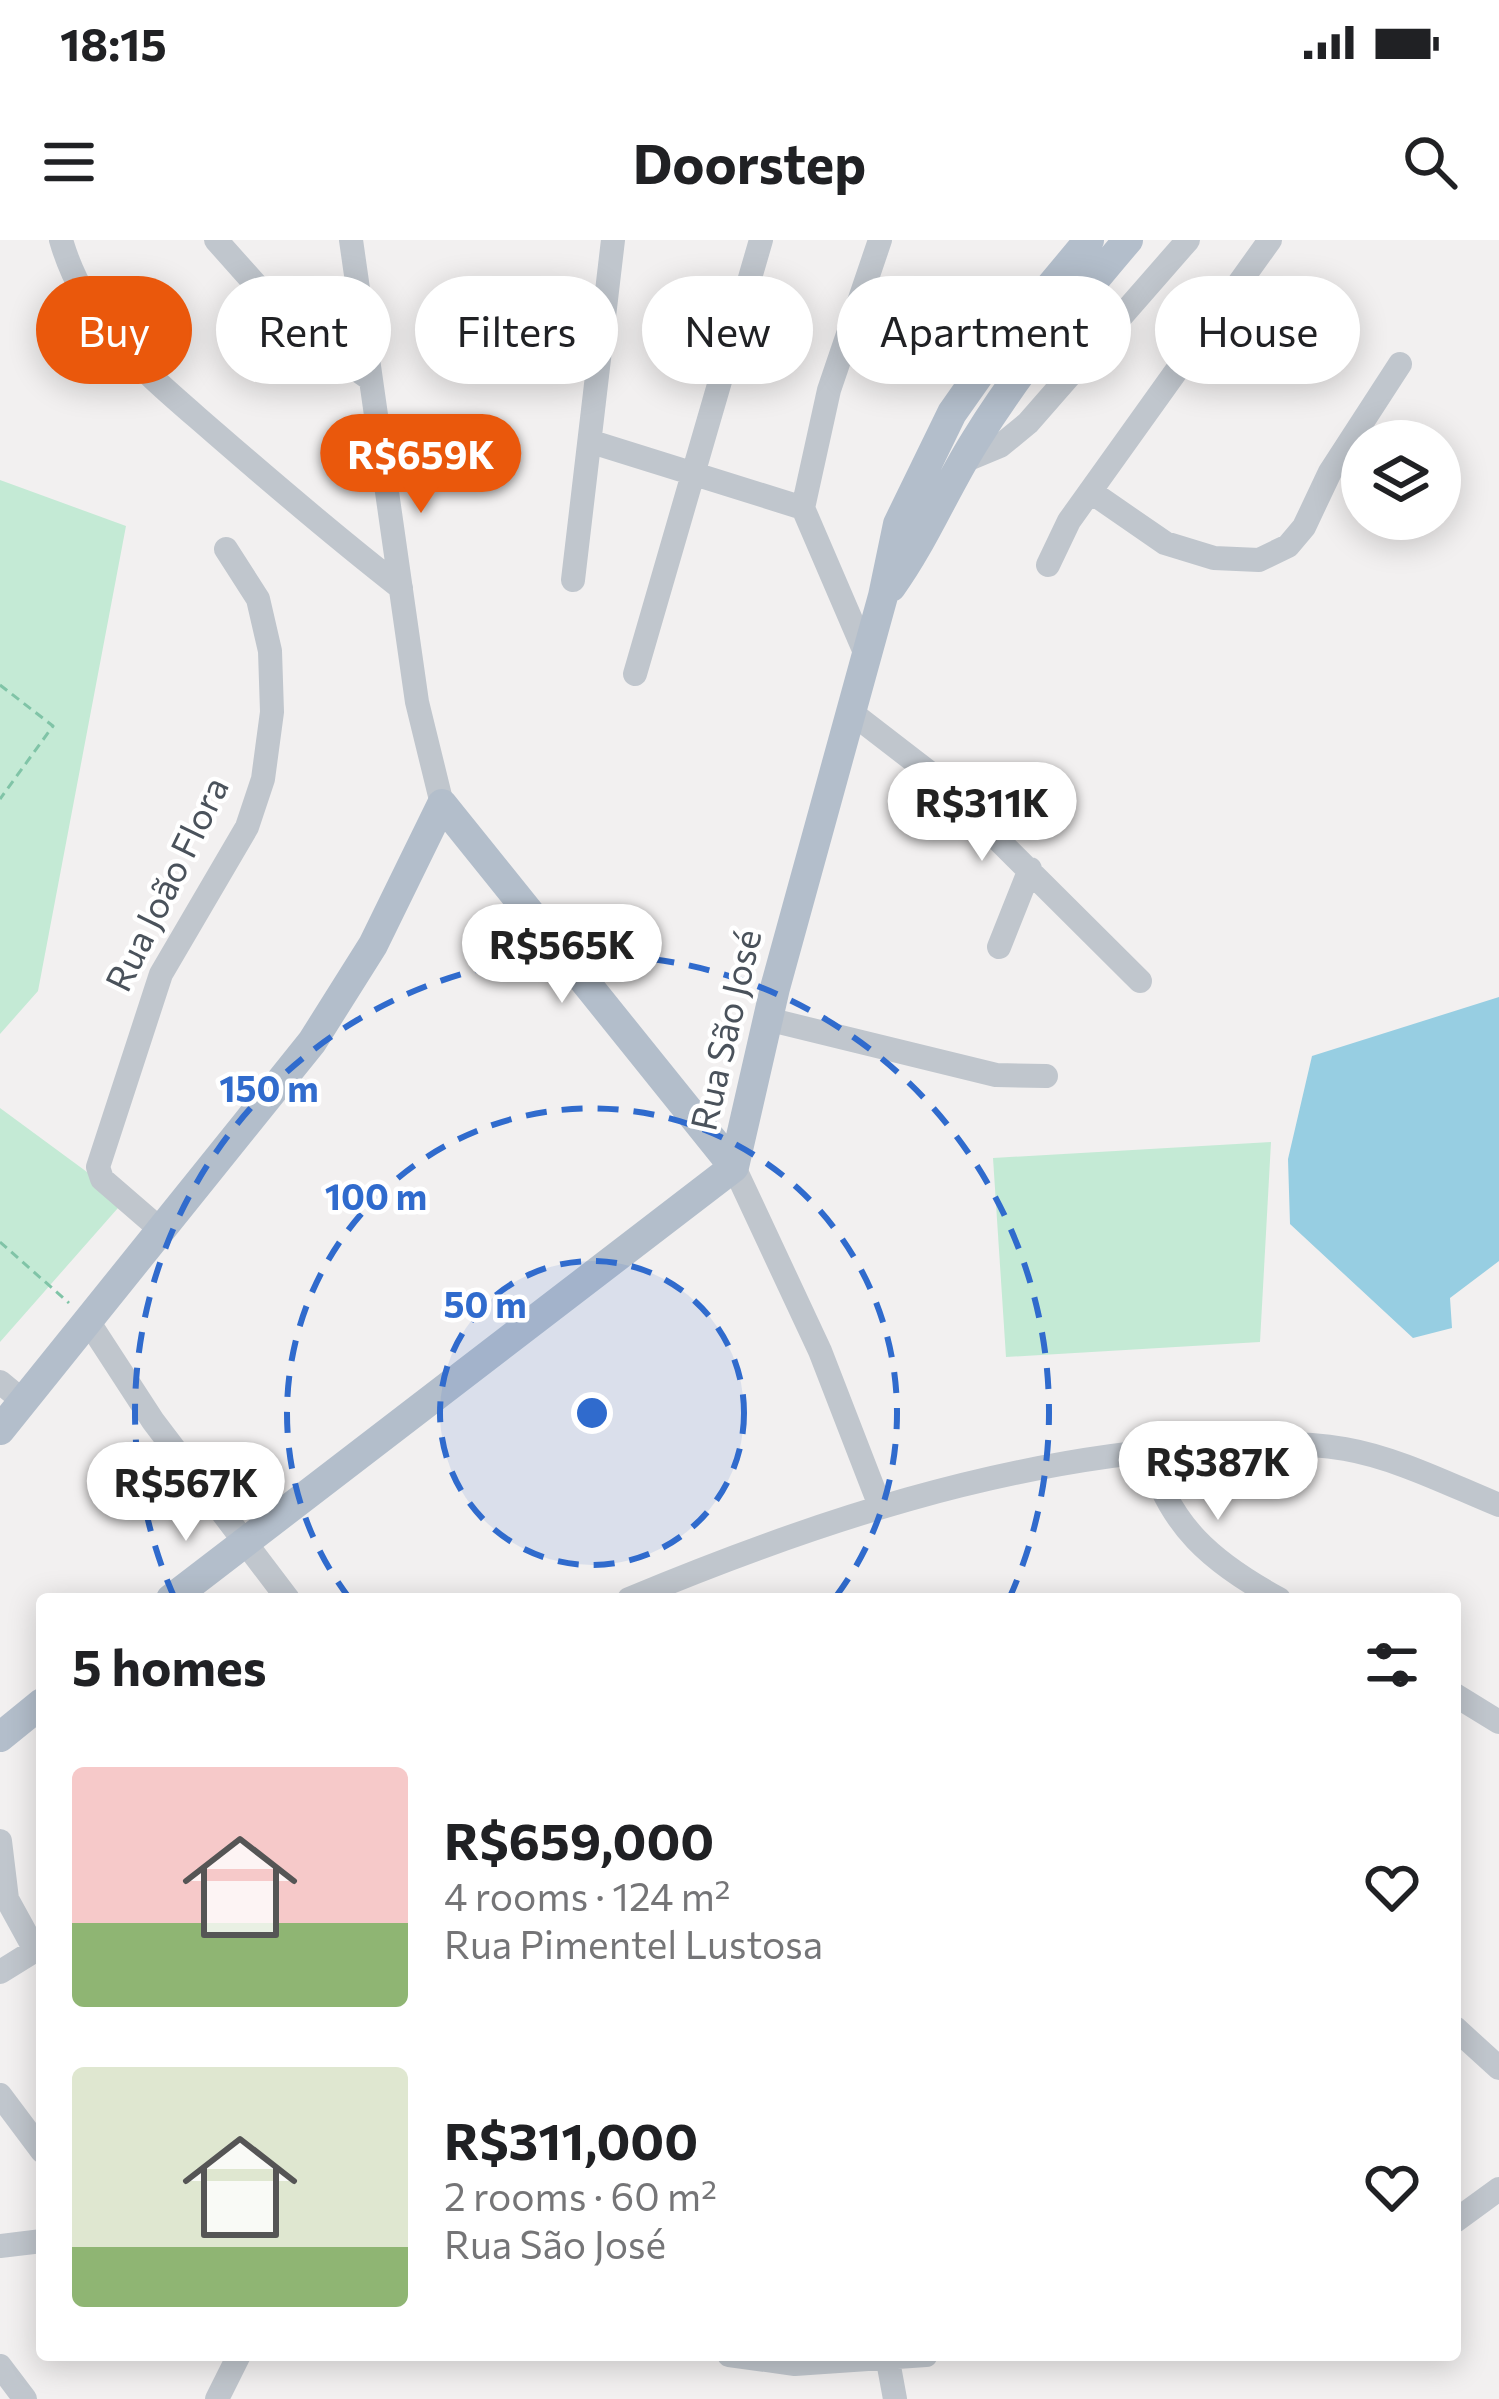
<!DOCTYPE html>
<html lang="en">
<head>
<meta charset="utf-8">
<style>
	:root { --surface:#fff; --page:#f2f2f2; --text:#202124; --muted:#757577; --accent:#ea580c }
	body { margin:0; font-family:Commissioner,sans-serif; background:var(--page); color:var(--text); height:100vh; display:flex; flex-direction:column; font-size:45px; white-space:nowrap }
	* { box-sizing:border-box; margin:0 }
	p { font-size:39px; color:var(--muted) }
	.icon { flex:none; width:66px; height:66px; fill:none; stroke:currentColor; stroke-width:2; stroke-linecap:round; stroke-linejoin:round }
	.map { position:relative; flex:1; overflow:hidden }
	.drawer { position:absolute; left:36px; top:1353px; width:1425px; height:768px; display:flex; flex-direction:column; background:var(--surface); border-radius:12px; box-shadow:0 6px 30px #0003 }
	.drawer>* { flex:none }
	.guide { position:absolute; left:36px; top:36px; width:1428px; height:108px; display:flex; gap:24px }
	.fabs { position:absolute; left:1341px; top:180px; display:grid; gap:24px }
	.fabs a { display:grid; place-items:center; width:120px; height:120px; border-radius:50%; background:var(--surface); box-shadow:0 6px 30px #0003; font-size:60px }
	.price { position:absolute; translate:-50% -102px; padding:0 27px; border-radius:42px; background:#fff; color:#222; font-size:39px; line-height:78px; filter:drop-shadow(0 3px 6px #0008) }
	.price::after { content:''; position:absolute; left:50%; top:72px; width:36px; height:27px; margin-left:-18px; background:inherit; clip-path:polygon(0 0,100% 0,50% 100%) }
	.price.active { background:var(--accent); color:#fff }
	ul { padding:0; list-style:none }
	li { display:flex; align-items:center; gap:36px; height:300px; padding:0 36px }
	li span { display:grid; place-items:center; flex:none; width:336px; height:240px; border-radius:12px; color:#555 }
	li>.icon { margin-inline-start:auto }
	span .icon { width:144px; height:144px; fill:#fffc; stroke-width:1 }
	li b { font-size:51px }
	h2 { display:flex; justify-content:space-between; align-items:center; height:144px; padding:0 36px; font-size:51px }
	.pill { padding:0 42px; border-radius:54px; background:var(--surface); box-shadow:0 6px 30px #0003; font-size:42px; line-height:108px }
	.pill.active { background:var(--accent); color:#fff }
	.status { display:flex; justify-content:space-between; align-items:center; height:84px; padding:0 60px; background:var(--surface); direction:ltr }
	.status svg { height:33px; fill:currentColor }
	header { display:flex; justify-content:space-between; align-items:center; height:156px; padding:0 36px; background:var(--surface); font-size:54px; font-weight:700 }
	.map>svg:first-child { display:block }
	.green { fill:#c4ead5 }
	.water { fill:#97cee2 }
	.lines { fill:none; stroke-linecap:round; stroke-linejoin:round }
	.path { stroke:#80c4a7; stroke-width:3; stroke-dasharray:9 6; stroke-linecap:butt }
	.minor { stroke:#c0c6cd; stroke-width:24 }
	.major { stroke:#b3becb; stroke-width:30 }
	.ring { fill:none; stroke:#306bcd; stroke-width:6; stroke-dasharray:21 15 }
	.labels { text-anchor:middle; stroke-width:9; stroke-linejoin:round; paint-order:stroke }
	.street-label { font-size:36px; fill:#4a525b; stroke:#fff }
	.centre { fill:#306bcd; stroke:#fff; stroke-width:6 }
	.ring-label { font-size:36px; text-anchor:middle; font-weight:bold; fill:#306bcd; stroke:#fff; stroke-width:9; stroke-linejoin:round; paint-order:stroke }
</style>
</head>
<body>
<div class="status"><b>18:15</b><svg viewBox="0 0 49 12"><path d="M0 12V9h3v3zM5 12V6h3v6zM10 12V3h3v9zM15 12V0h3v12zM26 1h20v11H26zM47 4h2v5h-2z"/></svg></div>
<header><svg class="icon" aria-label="menu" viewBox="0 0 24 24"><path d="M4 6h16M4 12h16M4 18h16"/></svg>Doorstep<svg class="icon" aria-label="search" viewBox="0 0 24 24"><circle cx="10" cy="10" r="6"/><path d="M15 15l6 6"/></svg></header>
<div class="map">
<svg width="1499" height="2159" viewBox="0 0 1499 2159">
	<rect width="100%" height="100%" fill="#f2f0f0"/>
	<path class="green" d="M0 240 126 286 38 751 0 794Z
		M0 868 125 960 0 1102Z
		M1271 902 1260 1102 1006 1117 993 918Z"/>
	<path class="water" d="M1499 757V1021L1450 1058 1452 1088 1413 1098 1290 984 1288 919 1312 816Z"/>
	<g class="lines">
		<path class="path" d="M0 445 53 486 0 559
			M0 1002 69 1063"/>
		<path class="minor" d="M61 0C86 87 150 136 215 193 276 246 337 298 401 348
			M216 0 290 83 370 139
			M351 0 417 462 442 564
			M592 202 803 268
			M964 221 1000 206 1028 183 1188 0
			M1091 252 1165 303 1214 318 1259 320 1288 306 1304 287 1330 232 1400 124
			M1048 325 1069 281 1270 0
			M573 340 613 0
			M867 417 803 268 829 150 880 0
			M635 434 761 0
			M852 473 935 537 1140 741
			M999 707 1030 629
			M767 779 996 835 1046 836
			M734 927 820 1111 880 1266
			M161 990 102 939 98 927 161 734 247 587 263 539 272 472 270 411 258 359 226 309
			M88 1081 153 1181 288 1359
			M0 1142 23 1161
			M1148 1210C1168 1286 1213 1323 1279 1359
			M629 1359C811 1283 1001 1220 1199 1207 1248 1204 1296 1201 1345 1209 1397 1218 1450 1245 1499 1265
			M1455 1455 1499 1482
			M0 1601 7 1659 35 1710
			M0 1732 42 1706
			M1455 1788 1499 1828
			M0 1855 42 1911
			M1455 1981 1499 1949
			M0 2006 42 2001
			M729 2115 795 2124 926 2115
			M888 2121 895 2159
			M0 2126 25 2159
			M217 2159 239 2115"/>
		<path class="major" d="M891 347C924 301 945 249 975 201 1019 129 1073 65 1128 0
			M0 1190 312 802 373 705 442 564 734 927
			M171 1359 734 927 775 748 883 356 898 284 952 173 990 119 1089 0
			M0 1497 42 1463"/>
	</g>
	<circle cx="592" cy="1173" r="152" fill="#306bcd" fill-opacity=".12"/>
	<g class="ring">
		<circle cx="592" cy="1173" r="152"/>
		<path d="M350 1359A305 305 0 1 1 834 1359"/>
		<path d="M175 1359A457 457 0 1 1 1009 1359"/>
	</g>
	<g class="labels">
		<g class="street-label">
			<text transform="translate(167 644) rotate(-64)" y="13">Rua João Flora</text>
			<text transform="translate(726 790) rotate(-77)" y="13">Rua São José</text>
		</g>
	</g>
	<circle cx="592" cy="1173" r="18" class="centre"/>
	<g class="ring-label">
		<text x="269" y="862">150 m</text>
		<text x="376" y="970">100 m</text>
		<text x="485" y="1078">50 m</text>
	</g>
</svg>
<div class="fabs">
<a><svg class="icon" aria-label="layers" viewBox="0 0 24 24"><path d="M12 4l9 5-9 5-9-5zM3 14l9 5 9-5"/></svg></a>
</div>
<b class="price active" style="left:421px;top:276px">R$659K</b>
<b class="price" style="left:982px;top:624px">R$311K</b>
<b class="price" style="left:562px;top:766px">R$565K</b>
<b class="price" style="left:1218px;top:1283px">R$387K</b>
<b class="price" style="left:186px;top:1304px">R$567K</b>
<div class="guide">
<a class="pill active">Buy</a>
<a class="pill">Rent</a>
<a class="pill">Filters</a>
<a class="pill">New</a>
<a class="pill">Apartment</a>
<a class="pill">House</a>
</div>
<section class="drawer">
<h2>5 homes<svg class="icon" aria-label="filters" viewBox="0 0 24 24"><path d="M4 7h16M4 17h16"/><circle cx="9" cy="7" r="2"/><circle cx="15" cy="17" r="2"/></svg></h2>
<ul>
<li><span style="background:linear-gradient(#f6c9c9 65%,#8fb573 0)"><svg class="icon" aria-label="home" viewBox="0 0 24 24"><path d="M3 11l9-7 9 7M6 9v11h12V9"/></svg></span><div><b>R$659,000</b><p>4 rooms · 124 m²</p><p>Rua Pimentel Lustosa</p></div><svg class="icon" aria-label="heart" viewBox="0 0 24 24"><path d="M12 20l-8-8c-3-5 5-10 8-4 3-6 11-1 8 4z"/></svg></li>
<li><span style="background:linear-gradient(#dfe7d0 75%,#8fb573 0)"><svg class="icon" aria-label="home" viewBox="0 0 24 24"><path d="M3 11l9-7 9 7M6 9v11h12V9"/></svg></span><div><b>R$311,000</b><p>2 rooms · 60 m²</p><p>Rua São José</p></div><svg class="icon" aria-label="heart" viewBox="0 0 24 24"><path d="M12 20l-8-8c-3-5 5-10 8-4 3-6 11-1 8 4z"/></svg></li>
</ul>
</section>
</div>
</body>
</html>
